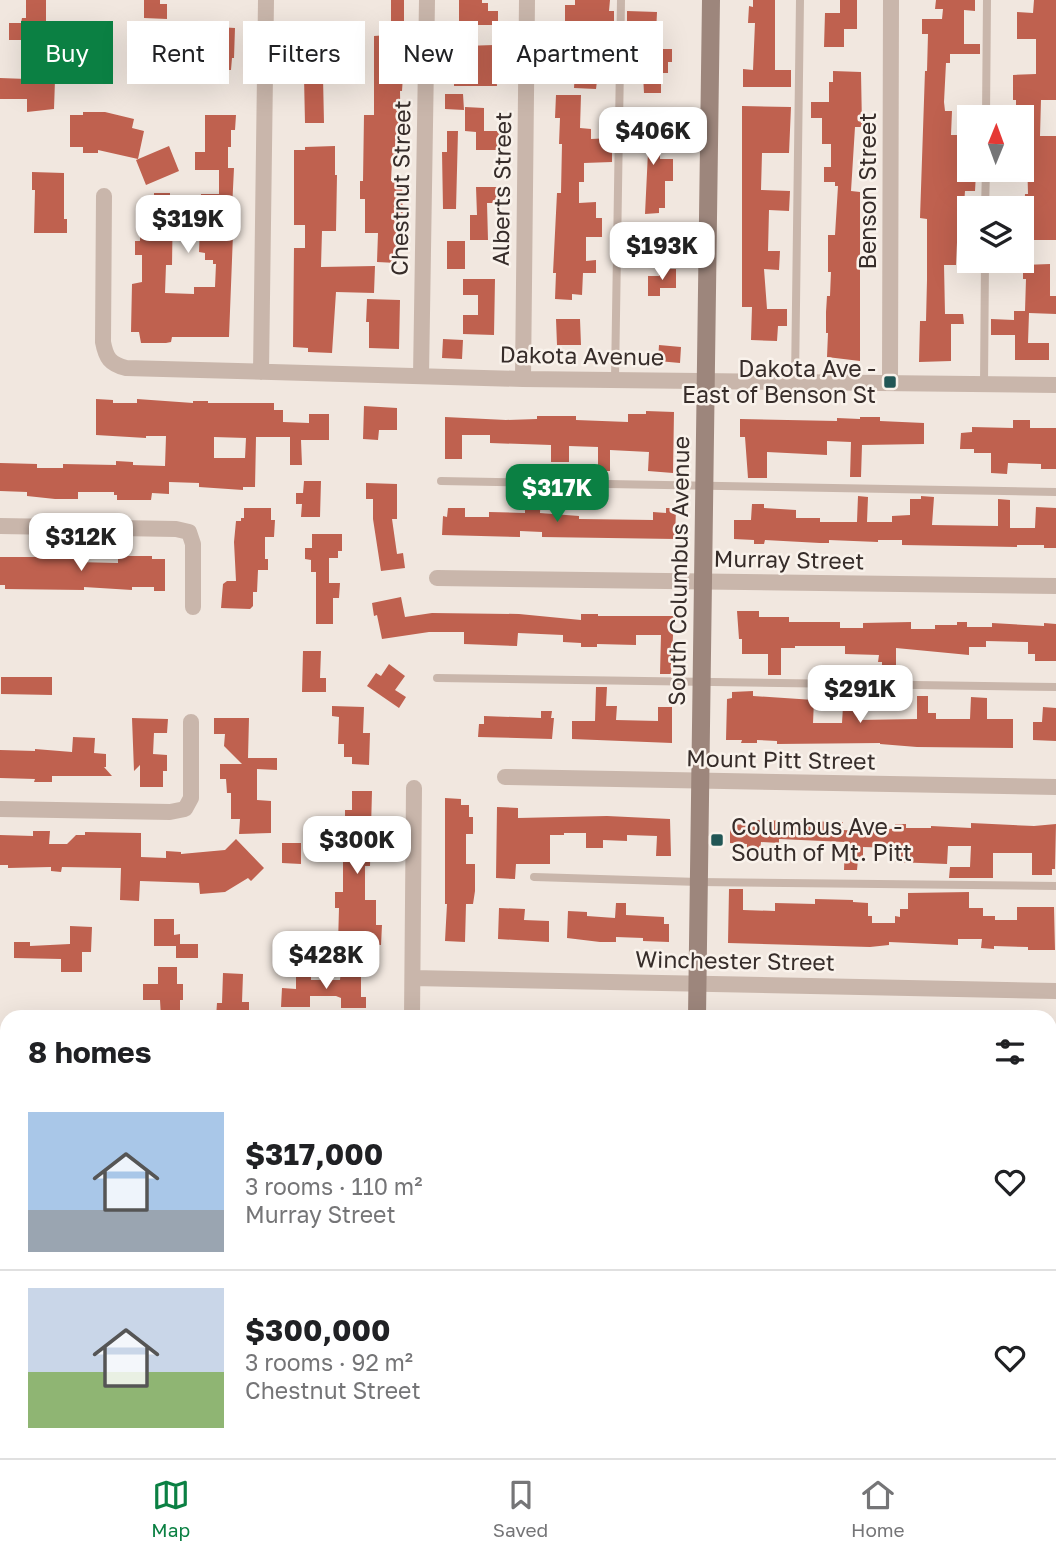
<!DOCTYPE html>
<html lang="en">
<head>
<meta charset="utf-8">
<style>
	:root { --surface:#fff; --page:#f6f6f6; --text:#202124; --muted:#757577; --line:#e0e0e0; --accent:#0b8043 }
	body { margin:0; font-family:"Golos Text",sans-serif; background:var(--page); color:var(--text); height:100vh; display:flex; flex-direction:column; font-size:26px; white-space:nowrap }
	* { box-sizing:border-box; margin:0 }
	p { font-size:23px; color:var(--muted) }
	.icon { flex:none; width:38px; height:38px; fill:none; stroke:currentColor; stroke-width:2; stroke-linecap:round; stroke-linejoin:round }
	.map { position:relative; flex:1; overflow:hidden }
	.panel { position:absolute; left:0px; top:1010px; width:1057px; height:450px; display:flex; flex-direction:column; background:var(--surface); border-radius:21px 21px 0 0; box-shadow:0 7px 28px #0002 }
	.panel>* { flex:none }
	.guide { position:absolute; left:21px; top:21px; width:700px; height:63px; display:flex; gap:14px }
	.needle { width:46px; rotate:1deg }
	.controls { position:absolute; left:957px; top:105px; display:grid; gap:14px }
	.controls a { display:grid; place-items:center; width:77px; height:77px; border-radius:0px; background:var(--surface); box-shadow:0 7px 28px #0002; font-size:35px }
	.price { position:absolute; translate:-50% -60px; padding:0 16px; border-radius:14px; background:#fff; color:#222; font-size:23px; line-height:46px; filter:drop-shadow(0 2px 4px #0008) }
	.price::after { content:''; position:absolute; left:50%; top:42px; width:21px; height:16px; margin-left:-10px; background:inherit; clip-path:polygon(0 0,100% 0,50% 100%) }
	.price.on { background:var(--accent); color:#fff }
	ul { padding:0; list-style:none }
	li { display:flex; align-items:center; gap:21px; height:175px; padding:0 28px }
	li+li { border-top:2px solid var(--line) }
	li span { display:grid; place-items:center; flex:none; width:196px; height:140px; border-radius:0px; color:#555 }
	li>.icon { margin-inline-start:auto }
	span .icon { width:84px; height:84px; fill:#fffc; stroke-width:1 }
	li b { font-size:30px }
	h2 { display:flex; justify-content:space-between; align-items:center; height:84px; padding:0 28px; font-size:30px }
	.pill { padding:0 24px; border-radius:0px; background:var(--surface); box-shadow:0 7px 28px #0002; font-size:24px; line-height:63px }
	.pill.on { background:var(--accent); color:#fff }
	.tabs { display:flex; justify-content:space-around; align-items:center; height:98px; border-top:2px solid var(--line); background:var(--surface); font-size:19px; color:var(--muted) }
	.tabs a { display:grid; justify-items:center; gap:4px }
	.tabs .on { color:var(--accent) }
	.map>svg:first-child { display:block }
	.building { fill:#bf614f; fill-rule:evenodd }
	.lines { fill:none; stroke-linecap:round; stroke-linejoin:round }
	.lane { stroke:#c9b6ab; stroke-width:8 }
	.street { stroke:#c9b6ab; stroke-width:16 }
	.secondary { stroke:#9d867c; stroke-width:18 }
	.poi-dot { fill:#225756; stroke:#f9f2eb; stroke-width:2.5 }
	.labels { text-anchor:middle; stroke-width:5; stroke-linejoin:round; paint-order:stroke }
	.street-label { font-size:23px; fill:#372d2a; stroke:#f9f2eb }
	.poi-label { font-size:23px; fill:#372d2a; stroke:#f9f2eb; text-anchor:end }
</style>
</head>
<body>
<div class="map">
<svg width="1056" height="1458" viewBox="0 0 1056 1458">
	<rect width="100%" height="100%" fill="#f1e7df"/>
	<path class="building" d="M26 0H46V23H53V41L36 40V45H21V40H9V23H21L22 18H26Z
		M144 0H160V4H167V19L144 18Z
		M391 0H404V46H391L392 76H403L402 91H400L401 160H392L391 181H402L403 223H399L397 263 377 262 378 233H365V199H360V181H363L364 115H374V36L388 35V22H391Z
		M459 0H482V3H488V11H498V25H459Z
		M575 0H610L609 11H614V25H602L604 82 597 81 596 89 574 88 576 55H565V5H575Z
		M753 0H775V70H791V87H743V69L753 70 755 23H748L749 6 753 7Z
		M840 0H857V29H844V47H824L825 13H840Z
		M936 0H975V11L964 10V44H980V54H950V63H946L944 102 945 111H952L951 135H960V151H965L964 173H976L975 191H965L963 220H958L956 265H944L945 314H963L964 324H951V361L919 362 920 321H926L927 280V219L920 218 925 71H927L928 34H922V19H942L943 9H935Z
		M1034 0H1056V100H1041L1040 136H1056V240H1023L1025 194H1028L1027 156H1022V117H1016V100H1013V75L1036 74V39H1017V12L1033 13Z
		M627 11 657 12 656 34 631 33 632 25H627Z
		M299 22H323V53H331V77H323L324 123H305L304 77H299Z
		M217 27 235 28 234 58H232L231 70H216V60H209V43H216Z
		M84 44H97V51H106L105 65H109L108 81 94 80V76L87 75V69L74 68 75 51H84Z
		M494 45 497 86H454V73L464 72V46Z
		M654 49H672V62H668V73H654Z
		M145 60 188 61V78L163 77V83H144Z
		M833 71 861 72 862 127H855L851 191 860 192V361L827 357 828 333H826V312L827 296H830L831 272H828V235H835L838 186H835V182H824V167H831V144H822V118H811V102H829V82H833Z
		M27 75H43L42 80H55L54 109 27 112V99H0V78L27 79Z
		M643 75H661V93H644Z
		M445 94H463L464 110 445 109Z
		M556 95H581L580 128 591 129V139L612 138V162L584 163V182H579V203L596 202V218H602V237H586V261L596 260V273H583L582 295 572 294V300L555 299 556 273H553L557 193H561L562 144H559L560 118H555Z
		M742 106 791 107 789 153H762L761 190 790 191 789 211 769 210 768 251H780L779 270 764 269 767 309H787V326H778L777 341 751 340 752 307H742Z
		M465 107 484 108V131H502V150H476V132L465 131Z
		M83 112H105L134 119 132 128 144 131 138 159 98 150V153H83V147H70V115H83Z
		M205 115H236L235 130H231V147H228V168H234L232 209H224L223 233 233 234 229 337H172L171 342 166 343H141L139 332H131L132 284 142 282V255H135V241H140L141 217H151V209H154V193H170V200H173L172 265H166L165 293 194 294V287H215L216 264H213V260H205V253L199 252 201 194H219V170H195V152H205Z
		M633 127H659L660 159H673V181H665V208H659V213L645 214 648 152H633Z
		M447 131H458L456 209H443L442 152H447Z
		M169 146 179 171 146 185 136 160Z
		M335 146V175H337L336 231H322L321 267 375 266 374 293 336 292 332 353 308 352V348L293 347 294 248H305V225H294V150H305V147Z
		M32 172 64 173V219H67V233H34L35 190H32Z
		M476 187H500V203H487L488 240H470V215H477Z
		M447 241H465V269H447Z
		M1050 264V296H1056V314L1029 313 1028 343H1049V360H1015V335H991V319L1014 320V311H1025L1026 279H1023V265Z
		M659 269H676V288H660V296H648V276H659Z
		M463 279H495L494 335 463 334V315H478V295H463Z
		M367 299 400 300 399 349 369 348V322H366Z
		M556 319H580L581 345H557Z
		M443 339 463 340 462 359 442 358Z
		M659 345 681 347 680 363 658 361Z
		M96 399 113 400V403H137V399L193 403V401H208V403H274V410H283V422L309 423V414H329V440H301L302 465H290V437H256L255 487H243V490L199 487V483L169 482V494L152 493 151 500H117V495H114V492H78V499H55L27 496V492L0 491V463L37 464V468H63V464L116 465V461L133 462V465L165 466 166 436H146V438L96 435ZM214 437 246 438 245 458H214Z
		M364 406 397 408V430H379L378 440 363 439Z
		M646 411 674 412 673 473 648 471 649 452 610 450V471H598V447L569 446V462H551V445L490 443V435H462V459H445V417L506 420 537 419V416H576V420L628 422V414H646Z
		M860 417H880V421L924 423V444L862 445 861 477H850L851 442 827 441V455L767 452V478H748L745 437H740V419L837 421V418L860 419Z
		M1013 420H1030V428H1056V469H1041V464L1008 463 1007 474 991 473V453H974V449H960L961 433 972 432V427L1013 428Z
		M304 481H321L320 517H301L302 504H296V493H303Z
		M366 483 397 484V519H392L397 554 403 553 405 568 381 571 373 519V499H366Z
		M525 491 541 492 540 513 579 516V519L653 520V512L666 513V508H676L675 539 542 537V532L520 531V537L442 535 443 516 447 517 448 508H465V517H489V512L525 513Z
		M858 496 868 497 867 522H892V516L910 515V499H921V496L934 497 932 525 998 526V499L1010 500V528H1035L1036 507 1056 508V548H1044V545H1017V547L902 545V540H878V542L829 540V543H820L765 540 764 544H754V540L734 539V520H751L752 504H764V508L796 510V518H820V522H857Z
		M244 508H271V520H275L274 537H265V559H268V570H258L257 592H253V606L250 609 221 608 223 584 227 581H236L234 542 236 521H241V518H244Z
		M312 534H342V551H338V558H329V583H340L339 598H333V624H316V572H311V560L305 559V548H312Z
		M39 555H77L76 562 118 563V556H152V559H165V591H154V587H132V590L84 587V590L5 589V585H0V557H39Z
		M401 597 405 617 432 613 519 614 581 620V614H598V616H674L671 674H660L661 635H636V645L597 644V647H581V643L563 642V635L518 633 517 646 464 644V632H429L382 639 377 615 374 616 372 603Z
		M737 611H759V617H789V622H840V628H863V623L911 622V629H935V625H957V622H967V627H992V623L1044 626V623L1056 624V661H1035V654H1028V642L986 641V647H969V655L896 648V672L882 671V662H878L879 655 845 654V646H795V648H781V675H768V654H742V639H739Z
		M303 651H321L320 678H326V692H302Z
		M389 664 405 676 395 690 406 697 399 708 367 686 376 673 381 676Z
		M1 677H52V695L1 694Z
		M596 687H607L606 706H617L616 720 658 721V707H672V743L572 739V721H595Z
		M844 690 858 691V720L917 719V696H928V713H936V719H970L971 697 987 698V719H1013V748L917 747 880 744V743L777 744V741L757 740V743H741L742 740H726L727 699 732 698V692L753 691V696L814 700 813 723H842Z
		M332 706 364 707 363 733H370L369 765 352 764V757H344V744H338L339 717 332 716Z
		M1043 707 1056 708V741L1033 740V722H1042Z
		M541 711H552L551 718H554L552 739 478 737 479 724H484V716L541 718Z
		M132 718 168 719 167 733H154L153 754 167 755V771H163V787H140V765L134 771Z
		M214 718H249L248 758H277V770L257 769V800L271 801V833L239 834 240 819H231V793H227L226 779H220V764H242L224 746 225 734H214Z
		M73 737 95 738 94 753 106 754V767H104L112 776H52V782H34L35 779 0 778V750L35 751V749L72 752Z
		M352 791H372L370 866H365V900H376V925H382L381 945 338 944 339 908H335V892H343V854H338V832H345V810H352Z
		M445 798 461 799V805H469V817H473V834H466V864H475V891L473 904H466L465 942 445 941 447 904H445Z
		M497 807 518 808V818L607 816 670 819 671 856H656L657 836 627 835V841L603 840V848H586V833H564V835H550V864H516L515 879 496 878Z
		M750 820 843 822V830L865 831V828L895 829V824H906V828H931V826L971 828V823L1034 826 1056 824 1055 869H1052V875H1032V853H993V878H949L950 867H970L971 846H948L947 864 895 862V848L863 847V859H858L857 870H844L845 842 779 839V843L761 842 760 851H747V844L730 843V825L750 824Z
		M33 831H50L49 844H67L76 835H85V832L141 833V857L166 858V851L181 852V854L225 850 236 839 264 868 251 881 248 878 225 892 200 894 199 883 140 881 139 901 120 900 121 868 62 867 61 872 51 871V867L8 868V865H0V835L33 836Z
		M282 843H301V864L282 863Z
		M729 889H743V910L775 911V903L815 904V899L853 900V902L868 903V916H872V923H895V916L900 917V909H908V893L969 892V908H983V916H995V920H1017V907H1054L1055 950H1028V947L994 946V949L981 948 982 939H958V945L889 942V945L870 947 728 943Z
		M616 903H626V915L664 917V924H669V942L643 941V938L616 937V942H600L567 938 568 911 587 912V916L615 918Z
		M499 908 525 909 524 920 549 921V942L498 939Z
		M154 919H174V935L180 934V944H198V958H176V946H154Z
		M70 926 92 927 91 952H82V972H61V959L14 958V942H30V946L70 944Z
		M158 967H177V984H183V1000H180V1017H161L160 1000H143V984H158Z
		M341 971H361V997H366V1008H341V998L336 996H310V1007H281L282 988 296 989V977H311V980H340Z
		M223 973 243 974 242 1002H249V1017H216L217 1003H222Z"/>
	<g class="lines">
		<path class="lane" d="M986 117 987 0
			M985 208 986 170
			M615 379 621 0
			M795 381 800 0
			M984 384 985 261
			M441 481 1056 492
			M437 678 1056 687
			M534 877 699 882 1056 886
			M1050 1091H1056
			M991 1452 1056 1454
			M3 1458 7 1311
			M864 1458 875 1452"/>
		<path class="street" d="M104 196 103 342C106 358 110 364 126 368L523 379 1056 385
			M261 372 266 0
			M421 376 427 0
			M523 379 527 0
			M890 382 891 0
			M0 526 176 529 189 532 193 544V607
			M437 578 1056 586
			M505 777 1056 787
			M0 809 170 812 185 809 191 798V722
			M413 978 1056 991
			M412 1017 414 788
			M272 1458V1452
			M588 1458V1452"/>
		<path class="secondary" d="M697 1017 711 0
			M1050 1194H1056
			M0 1312 7 1311
			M804 1452 805 1458"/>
	</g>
	<g class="poi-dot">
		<rect x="883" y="375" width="14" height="14" rx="3.5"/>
		<rect x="710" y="833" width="14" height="14" rx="3.5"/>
	</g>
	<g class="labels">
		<g class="street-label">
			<text transform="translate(401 188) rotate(-89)" y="8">Chestnut Street</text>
			<text transform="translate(502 189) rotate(-89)" y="8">Alberts Street</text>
			<text transform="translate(868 191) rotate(-90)" y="8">Benson Street</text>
			<text transform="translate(582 356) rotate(1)" y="8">Dakota Avenue</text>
			<text transform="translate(789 560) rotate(1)" y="8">Murray Street</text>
			<text transform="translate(679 571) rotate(-89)" y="8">South Columbus Avenue</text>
			<text transform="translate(781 760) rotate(1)" y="8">Mount Pitt Street</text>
			<text transform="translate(735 961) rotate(1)" y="8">Winchester Street</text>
		</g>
		<g class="poi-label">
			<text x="876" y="377">Dakota Ave -<tspan x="876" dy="26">East of Benson St</tspan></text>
			<text x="731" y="835" text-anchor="start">Columbus Ave -<tspan x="731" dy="26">South of Mt. Pitt</tspan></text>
		</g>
	</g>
</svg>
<div class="controls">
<a><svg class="needle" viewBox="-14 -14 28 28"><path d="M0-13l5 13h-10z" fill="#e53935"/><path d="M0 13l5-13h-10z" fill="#757577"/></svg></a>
<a><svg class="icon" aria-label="layers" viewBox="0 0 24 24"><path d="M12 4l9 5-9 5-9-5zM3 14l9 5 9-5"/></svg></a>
</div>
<b class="price" style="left:653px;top:167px">$406K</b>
<b class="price" style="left:188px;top:255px">$319K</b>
<b class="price" style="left:662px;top:282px">$193K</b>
<b class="price on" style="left:557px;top:524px">$317K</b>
<b class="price" style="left:81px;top:573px">$312K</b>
<b class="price" style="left:860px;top:725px">$291K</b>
<b class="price" style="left:357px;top:876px">$300K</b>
<b class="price" style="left:326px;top:991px">$428K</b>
<div class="guide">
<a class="pill on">Buy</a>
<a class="pill">Rent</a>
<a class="pill">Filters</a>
<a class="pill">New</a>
<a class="pill">Apartment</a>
</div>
<section class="panel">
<h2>8 homes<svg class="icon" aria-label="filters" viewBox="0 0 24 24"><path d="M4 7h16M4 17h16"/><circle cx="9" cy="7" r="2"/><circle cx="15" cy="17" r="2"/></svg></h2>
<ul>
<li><span style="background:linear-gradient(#a9c7e8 70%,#9aa5b1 0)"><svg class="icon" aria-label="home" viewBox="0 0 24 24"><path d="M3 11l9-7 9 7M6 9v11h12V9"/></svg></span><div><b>$317,000</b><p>3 rooms · 110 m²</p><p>Murray Street</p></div><svg class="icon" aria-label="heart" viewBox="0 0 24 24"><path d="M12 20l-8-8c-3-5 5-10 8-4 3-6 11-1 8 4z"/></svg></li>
<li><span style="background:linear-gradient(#c9d6e8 60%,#8fb573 0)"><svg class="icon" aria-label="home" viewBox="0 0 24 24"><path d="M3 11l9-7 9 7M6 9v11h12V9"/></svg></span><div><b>$300,000</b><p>3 rooms · 92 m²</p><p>Chestnut Street</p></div><svg class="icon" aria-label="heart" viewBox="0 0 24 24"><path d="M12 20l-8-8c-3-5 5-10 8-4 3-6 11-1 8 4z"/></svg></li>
</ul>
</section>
</div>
<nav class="tabs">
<a class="on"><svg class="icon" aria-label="map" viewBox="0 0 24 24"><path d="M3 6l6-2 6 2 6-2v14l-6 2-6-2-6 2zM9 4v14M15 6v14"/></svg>Map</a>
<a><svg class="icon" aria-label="saved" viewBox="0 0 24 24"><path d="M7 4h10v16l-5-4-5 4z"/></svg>Saved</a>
<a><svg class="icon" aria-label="home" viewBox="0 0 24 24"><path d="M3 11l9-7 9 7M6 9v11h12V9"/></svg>Home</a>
</nav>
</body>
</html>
